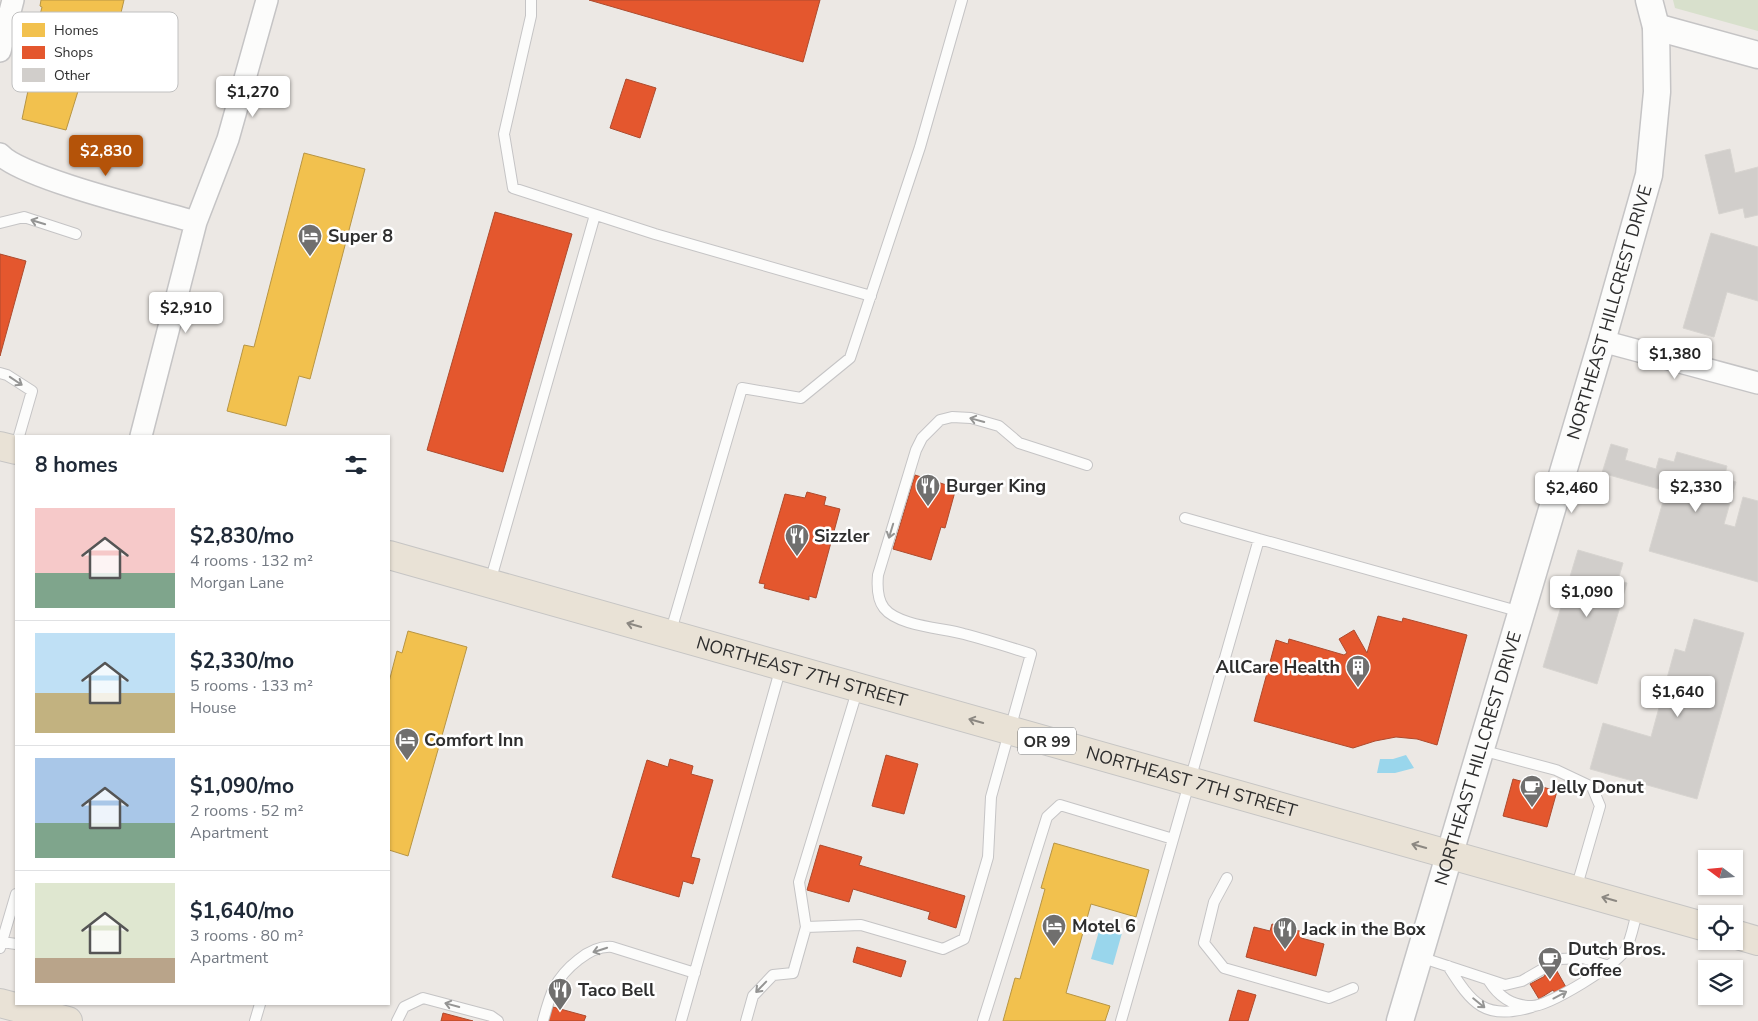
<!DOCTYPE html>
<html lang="en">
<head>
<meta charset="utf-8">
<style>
	:root { --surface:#fff; --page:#f6f6f7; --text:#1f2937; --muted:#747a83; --line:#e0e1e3; --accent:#b45309 }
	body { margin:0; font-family:"Nunito Sans",sans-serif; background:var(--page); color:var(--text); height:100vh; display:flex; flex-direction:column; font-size:19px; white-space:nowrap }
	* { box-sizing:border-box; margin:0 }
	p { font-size:16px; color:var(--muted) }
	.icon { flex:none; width:28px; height:28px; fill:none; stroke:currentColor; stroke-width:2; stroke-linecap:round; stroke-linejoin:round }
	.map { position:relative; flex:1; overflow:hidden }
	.panel { position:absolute; left:15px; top:435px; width:375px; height:570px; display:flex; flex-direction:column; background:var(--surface); border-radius:0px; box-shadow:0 1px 4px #0004 }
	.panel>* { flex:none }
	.needle { width:32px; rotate:286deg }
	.fabs { position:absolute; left:1698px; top:850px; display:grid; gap:10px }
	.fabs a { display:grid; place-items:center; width:45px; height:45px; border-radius:0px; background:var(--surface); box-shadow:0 1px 4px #0004; font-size:25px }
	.price { position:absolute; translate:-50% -42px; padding:0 11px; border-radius:5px; background:#fff; color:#222; font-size:16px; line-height:32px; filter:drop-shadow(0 1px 2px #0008) }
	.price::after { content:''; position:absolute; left:50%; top:30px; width:15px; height:11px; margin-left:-8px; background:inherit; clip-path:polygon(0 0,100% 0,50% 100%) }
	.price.on { background:var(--accent); color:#fff }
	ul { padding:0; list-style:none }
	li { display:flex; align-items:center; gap:15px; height:125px; padding:0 20px }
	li+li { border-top:1px solid var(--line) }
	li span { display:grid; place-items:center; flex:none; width:140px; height:100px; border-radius:0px; color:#555 }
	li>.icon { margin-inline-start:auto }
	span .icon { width:60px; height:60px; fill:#fffc; stroke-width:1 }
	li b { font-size:21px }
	h2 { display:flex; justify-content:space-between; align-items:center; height:60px; padding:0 20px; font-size:21px }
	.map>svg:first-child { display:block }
	.cemetery { fill:#d8e0cc }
	.water { fill:#99d6ec }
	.homes { fill:#f2c14e; stroke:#b79544 }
	.shops { fill:#e4572e; stroke:#ad4b2e }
	.building { fill:#d1cecb; stroke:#d7d4d0 }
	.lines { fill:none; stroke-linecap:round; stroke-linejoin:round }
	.service-casing { stroke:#c5c4c5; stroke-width:12 }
	.minor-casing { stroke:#c5c4c5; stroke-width:24 }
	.tertiary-casing { stroke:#c5c4c5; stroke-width:29 }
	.trunk-casing { stroke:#c6c5c4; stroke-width:30 }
	.service { stroke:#fcfcfb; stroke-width:10 }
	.minor { stroke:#fcfcfb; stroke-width:21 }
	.tertiary { stroke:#fcfcfb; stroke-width:26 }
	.trunk { stroke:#e9e2d6; stroke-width:28 }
	.oneway { stroke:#959594 }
	.oneway2 { stroke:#8c8882 }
	.labels { text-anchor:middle; stroke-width:5; stroke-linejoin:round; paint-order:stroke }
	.shield { fill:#fff; stroke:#6d6d6d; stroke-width:1 }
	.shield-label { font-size:16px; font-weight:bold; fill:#2e2e2e }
	.poi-label { font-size:18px; font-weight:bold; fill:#2e2e2e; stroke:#fff; text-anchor:start }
	.street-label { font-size:18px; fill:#2e2e2e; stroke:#fff }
	.key { fill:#fff; stroke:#c0c0c0; stroke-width:1 }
	.key-label { font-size:14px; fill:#2e2e2e }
</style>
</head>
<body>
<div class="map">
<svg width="1758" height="1021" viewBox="0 0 1758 1021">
	<rect width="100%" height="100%" fill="#ece8e4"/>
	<path class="cemetery" d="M1673 0H1758V31L1675 8Z"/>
	<path class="water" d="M1406 755 1414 768 1395 773H1377L1380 759H1393Z
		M1105 928 1122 933 1113 965 1091 959 1099 931Z"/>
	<path class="homes" d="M41 0H124L120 17 114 16 98 82 93 80 90 90 79 88 66 130 22 119 29 86 25 85 37 40 34 39 42 7 40 6Z
		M304 153 365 169 310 379 299 376 286 426 227 411 244 345 254 347Z
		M408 631 467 647 408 856 389 850V682L397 651 402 653Z
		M1054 843 1149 870 1136 917 1091 904 1066 993 1110 1006 1105 1021H1003L1015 978 1020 979 1045 889 1041 888Z"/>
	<path class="shops" d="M589 0H820L803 62Z
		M626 79 656 88 640 138 610 128Z
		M495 212 572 234 503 472 427 450Z
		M0 254 26 261 0 356Z
		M915 475 956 488 945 528 941 527 931 560 893 549Z
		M807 492 826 497 824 505 840 509 816 598 809 596V600L764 588 765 584 759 583 785 494 805 498Z
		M1378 616 1402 622 1403 618 1467 635 1437 745 1417 739 1396 737 1375 741 1353 748 1254 721 1276 640 1288 644 1289 639 1344 655 1347 653 1339 639 1354 630 1367 653Z
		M886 755 918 764 904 814 872 806Z
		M670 759 693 766 691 774 713 780 691 857 700 859 693 884 683 881 679 897 612 877 647 760 668 767Z
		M1513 779 1557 791 1547 827 1503 816Z
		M820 845 862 857 859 865 965 896 956 928 928 919 930 912 853 889 849 902 807 890Z
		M1272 924 1303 932 1301 938 1324 944 1316 976 1246 957 1254 927 1270 931Z
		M857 947 906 961 901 977 853 962Z
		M1553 964 1567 989 1557 996 1553 990 1539 999 1530 984 1545 976 1542 971Z
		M1238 990 1256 995 1248 1021H1229Z
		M553 1007 586 1016 584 1021H548Z
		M443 1013 473 1021H441Z"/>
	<path class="building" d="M1730 149 1735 173 1758 167V215L1745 218 1743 208 1719 214 1705 155Z
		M1711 233 1758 247V301L1727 292 1714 337 1683 328Z
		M1611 444 1628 449 1625 460 1656 469 1659 458 1674 462 1677 452 1727 466 1724 478 1736 482 1724 524 1735 527 1743 497 1758 501V582L1649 551 1666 491 1602 473Z
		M1578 550 1623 563 1618 580 1627 583 1597 684 1543 667Z
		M1694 619 1744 633 1697 799 1590 769 1603 723 1651 737 1675 649 1685 652Z"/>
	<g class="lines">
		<defs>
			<path id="service" d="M531 0V16L504 134 513 188 655 234 871 296
				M0 223 24 217 76 234
				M0 373 7 375 32 391 19 436
				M1185 518 1259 539
				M490 582 595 215
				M670 634 742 388 801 398 850 358 920 147 962 0
				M1481 750 1556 770 1592 787 1600 806 1576 889
				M1227 878 1214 902 1204 943 1224 968 1329 998 1353 988
				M806 927 861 925 943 949 964 939 988 857 991 797 1031 654C1009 647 987 640 964 634 943 628 898 626 884 608 877 599 877 586 878 575L916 450 922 438 940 420 952 417 971 418 999 426 1019 443 1087 465
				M2 942 16 944
				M0 948 16 894
				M1420 957 1505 985 1522 981 1560 959 1583 958 1609 966
				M1448 966C1472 1004 1485 1021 1532 1007
				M1489 981C1499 997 1512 1006 1532 1006 1549 1006 1618 964 1626 949 1632 937 1634 922 1638 909
				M255 1021 260 1004
				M397 1021 404 1007 423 998 491 1016 498 1021
				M543 1021C546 1010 549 998 554 988 564 969 590 945 612 947L695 973
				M681 1021 781 667
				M746 1021 753 996 773 975 793 973 806 927 799 882 858 688
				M983 1021 1047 817 1060 805 1173 839
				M1121 1021 1259 539 1521 612"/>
			<path id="minor" d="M0 51 13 0
				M0 154C21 178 158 211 196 222
				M1602 341 1758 383
				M141 436 196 222 228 139 267 0"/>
			<g id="tertiary">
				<path d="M1656 27 1758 55"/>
				<path id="s1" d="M1400 1021 1602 341 1649 175 1657 92 1656 27 1649 0"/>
			</g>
			<g id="trunk">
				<path d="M0 446 16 450"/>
				<path id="s2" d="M389 555 1706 927"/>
				<path d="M1734 934 1758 941"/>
				<path d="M0 1003 68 1021"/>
			</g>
		</defs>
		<use href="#service" class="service-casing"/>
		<use href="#minor" class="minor-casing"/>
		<use href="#tertiary" class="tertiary-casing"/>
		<use href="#trunk" class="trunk-casing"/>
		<use href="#service" class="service"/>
		<use href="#minor" class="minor"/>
		<use href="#tertiary" class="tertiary"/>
		<use href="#trunk" class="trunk"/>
	</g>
	<defs><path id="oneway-shaft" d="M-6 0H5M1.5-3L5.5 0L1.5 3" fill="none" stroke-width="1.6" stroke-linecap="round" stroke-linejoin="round" transform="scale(1.25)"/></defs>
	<g class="oneway">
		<use href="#oneway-shaft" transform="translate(38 222) rotate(-163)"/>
		<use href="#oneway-shaft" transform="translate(16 381) rotate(34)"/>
		<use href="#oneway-shaft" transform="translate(977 420) rotate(-165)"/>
		<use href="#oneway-shaft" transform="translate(891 531) rotate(107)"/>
		<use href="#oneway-shaft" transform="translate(600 950) rotate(162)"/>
		<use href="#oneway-shaft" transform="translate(761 987) rotate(134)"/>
		<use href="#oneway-shaft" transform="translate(1560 995) rotate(-28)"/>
		<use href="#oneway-shaft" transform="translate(1479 1003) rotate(39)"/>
		<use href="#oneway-shaft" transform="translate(452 1005) rotate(-165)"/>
	</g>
	<g class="oneway2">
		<use href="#oneway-shaft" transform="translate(634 625) rotate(-164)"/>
		<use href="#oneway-shaft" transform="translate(976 721) rotate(-164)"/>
		<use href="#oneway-shaft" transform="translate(1419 846) rotate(-164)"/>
		<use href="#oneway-shaft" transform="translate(1609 899) rotate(-164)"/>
	</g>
	<defs>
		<symbol id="hotel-pin" viewBox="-11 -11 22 30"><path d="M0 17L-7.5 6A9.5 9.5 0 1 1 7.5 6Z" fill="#706f6e" stroke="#fff"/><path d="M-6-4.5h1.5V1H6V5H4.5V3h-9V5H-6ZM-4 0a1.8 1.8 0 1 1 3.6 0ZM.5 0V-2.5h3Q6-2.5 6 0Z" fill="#fff"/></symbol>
		<symbol id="restaurant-pin" viewBox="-11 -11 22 30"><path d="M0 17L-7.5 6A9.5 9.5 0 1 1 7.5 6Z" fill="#706f6e" stroke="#fff"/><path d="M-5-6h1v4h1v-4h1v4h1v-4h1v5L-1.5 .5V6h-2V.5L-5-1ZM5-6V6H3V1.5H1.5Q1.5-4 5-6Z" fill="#fff"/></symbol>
		<symbol id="building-pin" viewBox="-11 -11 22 30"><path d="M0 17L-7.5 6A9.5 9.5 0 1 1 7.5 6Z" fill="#706f6e" stroke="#fff"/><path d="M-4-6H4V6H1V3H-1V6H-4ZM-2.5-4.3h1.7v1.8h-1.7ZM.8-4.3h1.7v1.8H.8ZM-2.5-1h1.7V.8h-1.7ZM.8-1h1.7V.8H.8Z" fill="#fff"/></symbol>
		<symbol id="cafe-pin" viewBox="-11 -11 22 30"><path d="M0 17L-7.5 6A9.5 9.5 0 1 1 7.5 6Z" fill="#706f6e" stroke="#fff"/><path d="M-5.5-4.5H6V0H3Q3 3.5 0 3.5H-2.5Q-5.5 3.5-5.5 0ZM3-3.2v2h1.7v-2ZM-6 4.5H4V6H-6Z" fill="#fff"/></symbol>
	</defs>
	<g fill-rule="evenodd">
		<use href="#hotel-pin" x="296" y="222" width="28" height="38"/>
		<use href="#restaurant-pin" x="914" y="472" width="28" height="38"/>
		<use href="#restaurant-pin" x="783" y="522" width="28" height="38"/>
		<use href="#building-pin" x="1344" y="653" width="28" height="38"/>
		<use href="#hotel-pin" x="393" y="726" width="28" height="38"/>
		<use href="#cafe-pin" x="1518" y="773" width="28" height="38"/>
		<use href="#hotel-pin" x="1040" y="912" width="28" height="38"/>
		<use href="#restaurant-pin" x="1271" y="915" width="28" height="38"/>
		<use href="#cafe-pin" x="1536" y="945" width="28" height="38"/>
		<use href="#restaurant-pin" x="546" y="976" width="28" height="38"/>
	</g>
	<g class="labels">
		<rect class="shield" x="1018" y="727.5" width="58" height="27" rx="4"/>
		<g class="shield-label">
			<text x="1047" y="747">OR 99</text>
		</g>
		<g class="poi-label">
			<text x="328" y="242">Super 8</text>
			<text x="946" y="492">Burger King</text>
			<text x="814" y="542">Sizzler</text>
			<text x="1340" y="673" text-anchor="end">AllCare Health</text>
			<text x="424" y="746">Comfort Inn</text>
			<text x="1550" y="793">Jelly Donut</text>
			<text x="1072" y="932">Motel 6</text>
			<text x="1302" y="935">Jack in the Box</text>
			<text x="1568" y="955">Dutch Bros.<tspan x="1568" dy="21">Coffee</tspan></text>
			<text x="578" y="996">Taco Bell</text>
		</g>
		<g class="street-label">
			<text dy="6" stroke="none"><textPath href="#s1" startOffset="739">NORTHEAST HILLCREST DRIVE</textPath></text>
			<text dy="6" stroke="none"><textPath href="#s2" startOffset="429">NORTHEAST 7TH STREET</textPath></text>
			<text dy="6" stroke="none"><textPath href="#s1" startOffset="274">NORTHEAST HILLCREST DRIVE</textPath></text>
			<text dy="6" stroke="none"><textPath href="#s2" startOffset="834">NORTHEAST 7TH STREET</textPath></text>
		</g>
	</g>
	<rect x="12" y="12" width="166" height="80" rx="8" class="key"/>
	<rect x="22" y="23" width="23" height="14" fill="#f2c14e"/>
	<rect x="22" y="46" width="23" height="13" fill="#e4572e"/>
	<rect x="22" y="68" width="23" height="14" fill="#d1cecb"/>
	<g class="key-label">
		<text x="54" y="35">Homes</text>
		<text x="54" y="57">Shops</text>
		<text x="54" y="80">Other</text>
	</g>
</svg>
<div class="fabs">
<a><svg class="needle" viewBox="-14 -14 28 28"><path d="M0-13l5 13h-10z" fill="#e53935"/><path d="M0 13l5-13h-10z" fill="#747a83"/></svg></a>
<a><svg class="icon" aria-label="locate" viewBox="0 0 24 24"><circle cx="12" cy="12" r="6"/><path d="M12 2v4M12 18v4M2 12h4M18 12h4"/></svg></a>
<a><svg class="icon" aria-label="layers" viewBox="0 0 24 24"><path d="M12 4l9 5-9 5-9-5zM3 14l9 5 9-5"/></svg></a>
</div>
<b class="price" style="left:253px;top:118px">$1,270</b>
<b class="price on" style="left:106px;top:177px">$2,830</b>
<b class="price" style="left:186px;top:334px">$2,910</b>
<b class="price" style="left:1675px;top:380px">$1,380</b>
<b class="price" style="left:1696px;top:513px">$2,330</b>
<b class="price" style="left:1572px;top:514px">$2,460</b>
<b class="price" style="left:1587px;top:618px">$1,090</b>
<b class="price" style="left:1678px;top:718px">$1,640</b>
<section class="panel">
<h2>8 homes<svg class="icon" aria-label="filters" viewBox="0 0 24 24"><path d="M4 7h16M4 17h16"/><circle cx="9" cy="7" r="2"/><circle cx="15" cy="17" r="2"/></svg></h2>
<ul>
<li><span style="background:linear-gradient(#f6c9c9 65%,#7fa58c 0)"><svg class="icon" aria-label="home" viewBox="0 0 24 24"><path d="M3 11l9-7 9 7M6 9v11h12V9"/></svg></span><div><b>$2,830/mo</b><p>4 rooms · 132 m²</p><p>Morgan Lane</p></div></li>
<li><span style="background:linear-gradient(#bfe0f5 60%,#c2b280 0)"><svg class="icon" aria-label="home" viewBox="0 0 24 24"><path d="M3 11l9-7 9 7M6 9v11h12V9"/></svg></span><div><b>$2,330/mo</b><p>5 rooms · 133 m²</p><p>House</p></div></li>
<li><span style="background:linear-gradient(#a9c7e8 65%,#7fa58c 0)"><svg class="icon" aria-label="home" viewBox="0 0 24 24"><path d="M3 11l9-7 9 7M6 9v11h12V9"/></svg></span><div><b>$1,090/mo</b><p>2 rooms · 52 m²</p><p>Apartment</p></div></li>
<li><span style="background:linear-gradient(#dfe7d0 75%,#b9a48a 0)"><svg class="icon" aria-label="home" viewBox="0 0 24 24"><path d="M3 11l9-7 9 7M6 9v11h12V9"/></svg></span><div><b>$1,640/mo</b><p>3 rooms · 80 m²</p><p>Apartment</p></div></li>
</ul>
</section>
</div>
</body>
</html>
